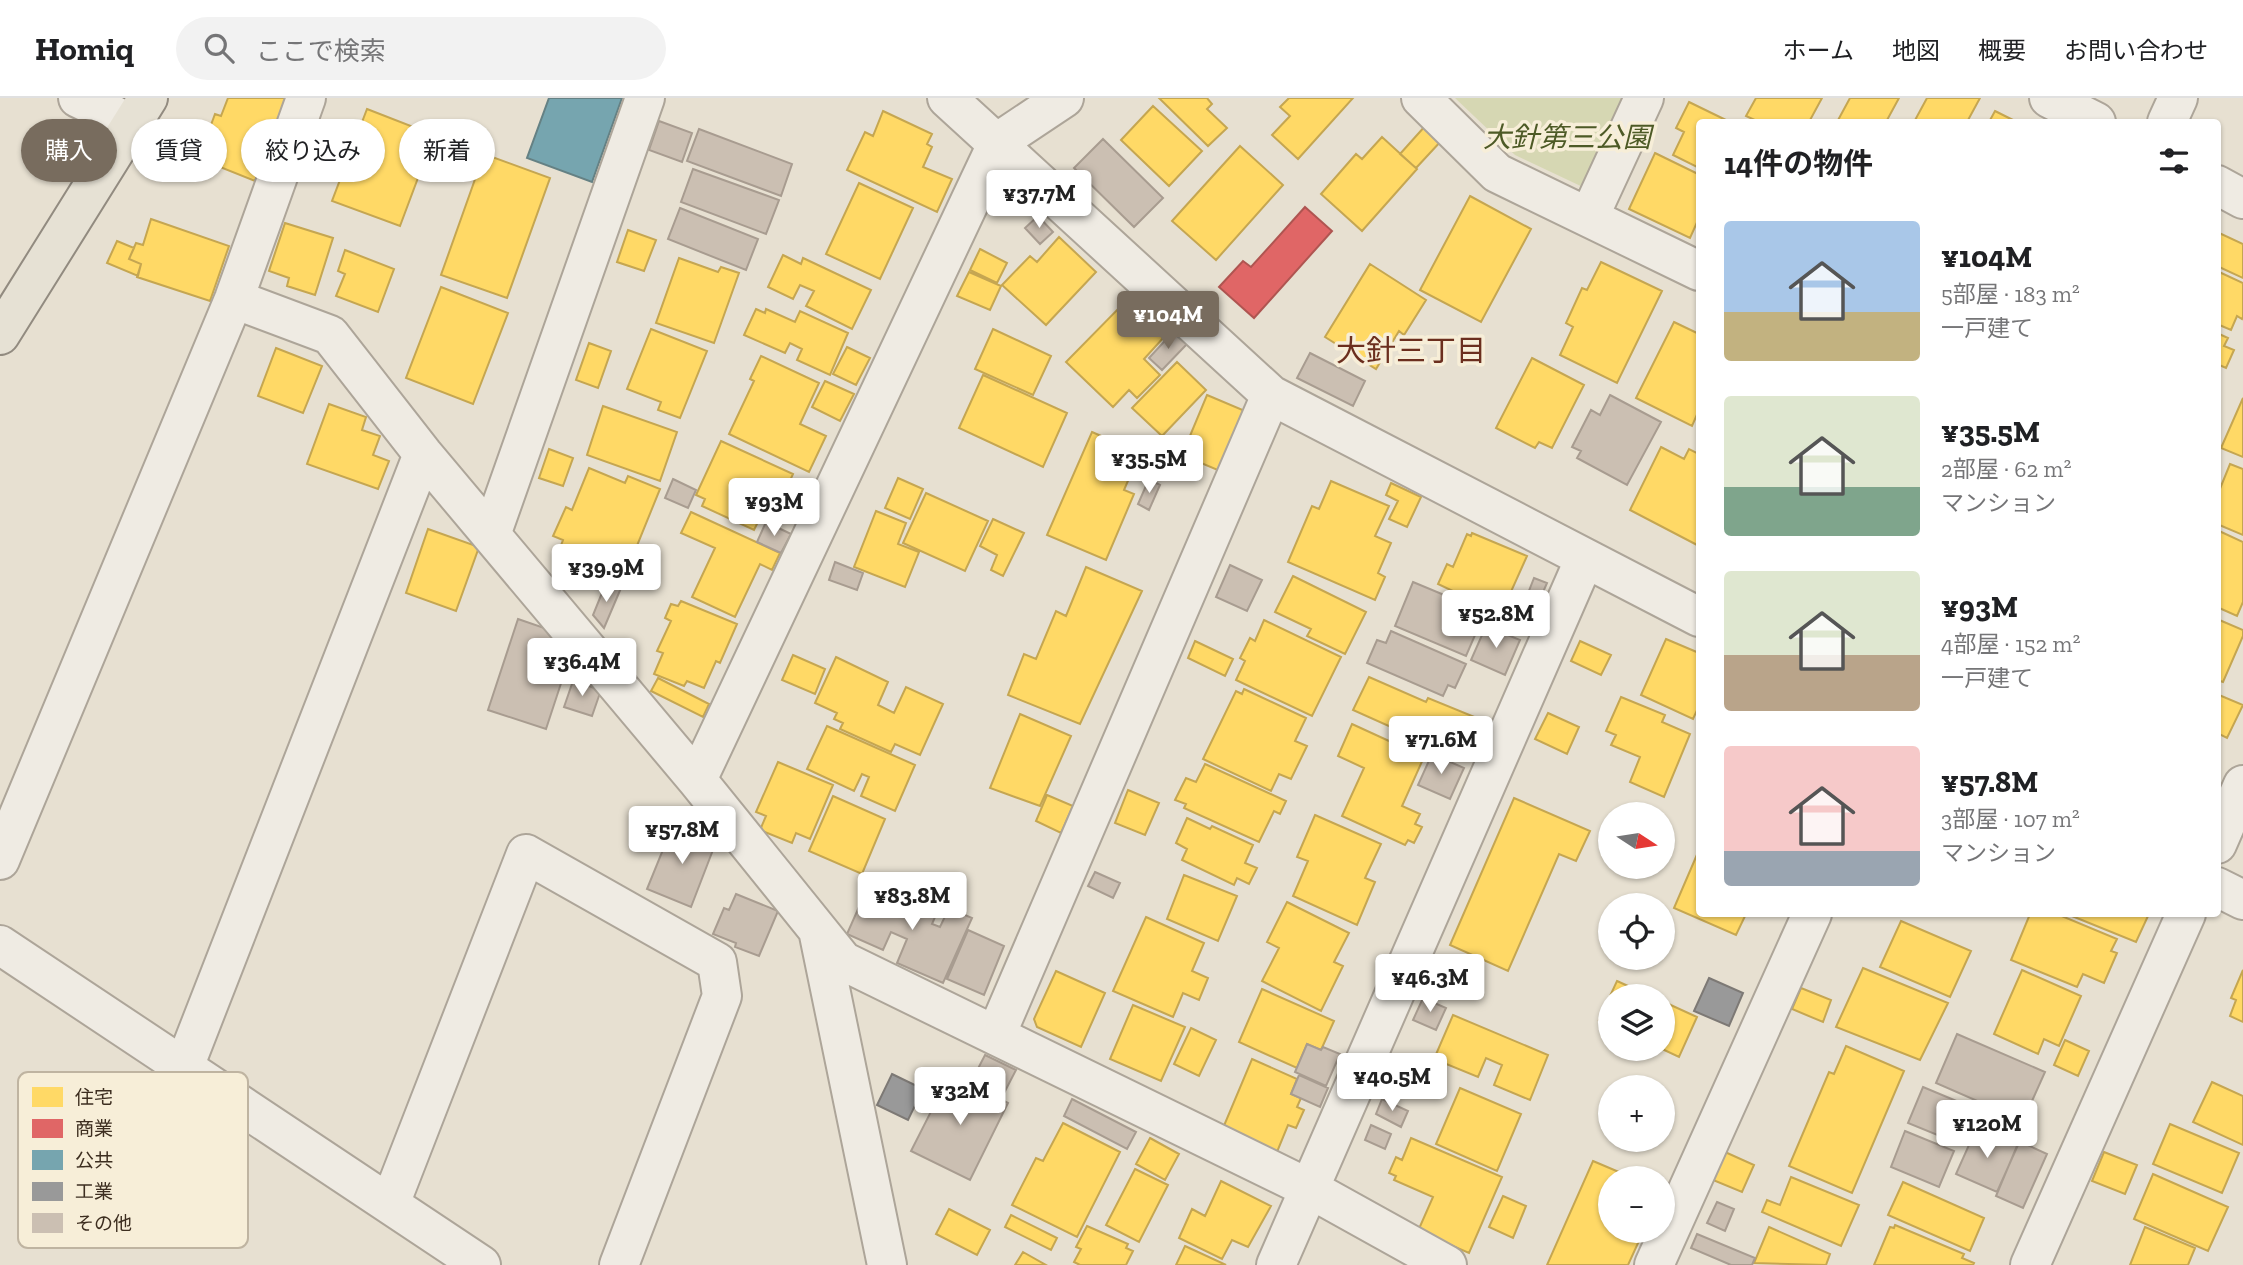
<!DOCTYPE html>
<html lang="ja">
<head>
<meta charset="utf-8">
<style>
	:root { --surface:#fff; --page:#f2f2f2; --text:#202124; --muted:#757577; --line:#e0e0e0; --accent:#786c5e }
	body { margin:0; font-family:"Zilla Slab","Noto Sans JP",serif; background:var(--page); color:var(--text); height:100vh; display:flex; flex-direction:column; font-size:26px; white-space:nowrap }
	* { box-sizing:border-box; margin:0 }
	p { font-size:23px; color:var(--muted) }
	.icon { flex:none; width:38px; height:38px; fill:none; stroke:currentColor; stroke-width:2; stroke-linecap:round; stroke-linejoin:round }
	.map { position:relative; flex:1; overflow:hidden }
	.panel { position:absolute; left:1696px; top:21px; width:525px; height:798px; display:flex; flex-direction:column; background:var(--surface); border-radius:7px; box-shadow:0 2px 5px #0004 }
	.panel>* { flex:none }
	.top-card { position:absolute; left:21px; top:21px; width:665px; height:63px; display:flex; gap:14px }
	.needle { width:46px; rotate:102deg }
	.fabs { position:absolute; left:1598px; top:704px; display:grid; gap:14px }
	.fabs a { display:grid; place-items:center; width:77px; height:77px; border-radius:50%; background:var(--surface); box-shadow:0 2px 5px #0004; font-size:35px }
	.price { position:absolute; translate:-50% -60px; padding:0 16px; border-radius:7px; background:#fff; color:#222; font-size:23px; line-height:46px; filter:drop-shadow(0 2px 4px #0008) }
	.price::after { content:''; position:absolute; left:50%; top:42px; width:21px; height:16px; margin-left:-10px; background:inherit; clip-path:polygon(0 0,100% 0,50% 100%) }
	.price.on { background:var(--accent); color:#fff }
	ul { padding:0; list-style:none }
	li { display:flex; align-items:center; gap:21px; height:175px; padding:0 28px }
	li span { display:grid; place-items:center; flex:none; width:196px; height:140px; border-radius:7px; color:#555 }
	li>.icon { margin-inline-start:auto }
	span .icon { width:84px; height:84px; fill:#fffc; stroke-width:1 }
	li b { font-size:30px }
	h2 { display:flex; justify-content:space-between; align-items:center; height:84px; padding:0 28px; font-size:30px }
	.chip { padding:0 24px; border-radius:32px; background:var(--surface); box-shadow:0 2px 5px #0004; font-size:24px; line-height:63px }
	.chip.on { background:var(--accent); color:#fff }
	header { display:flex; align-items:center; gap:42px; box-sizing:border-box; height:98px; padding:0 35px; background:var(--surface); border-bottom:2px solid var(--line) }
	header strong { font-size:33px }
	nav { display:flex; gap:38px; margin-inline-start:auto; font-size:24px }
	.search { width:490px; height:63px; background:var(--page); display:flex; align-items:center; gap:18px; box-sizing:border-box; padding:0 24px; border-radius:38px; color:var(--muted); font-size:26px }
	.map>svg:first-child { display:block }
	.green { fill:#d6d7b3 }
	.homes { fill:#ffd966; stroke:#c5a651; stroke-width:2 }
	.shops { fill:#e06666; stroke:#af5551; stroke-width:2 }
	.public { fill:#76a5af; stroke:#658184; stroke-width:2 }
	.industry { fill:#999; stroke:#7d7975; stroke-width:2 }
	.building { fill:#cbbfb2; stroke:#a89c90; stroke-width:2 }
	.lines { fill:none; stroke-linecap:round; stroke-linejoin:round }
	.minor-casing { stroke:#ada599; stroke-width:42 }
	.major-casing { stroke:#928b80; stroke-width:42 }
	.minor { stroke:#efebe3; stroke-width:38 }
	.major { stroke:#e6e1d4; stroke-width:38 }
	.labels { text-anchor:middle; stroke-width:7; stroke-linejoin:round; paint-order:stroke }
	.park-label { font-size:28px; font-style:italic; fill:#4d5a26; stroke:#f7eed8 }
	.neighbourhood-label { font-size:30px; fill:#6b2e1e; stroke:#f7eed8 }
	.key { fill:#f7eed8; stroke:#bfb4a1; stroke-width:2 }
	.key-label { font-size:19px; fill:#3d2e20 }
</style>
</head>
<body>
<header>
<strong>Homiq</strong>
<div class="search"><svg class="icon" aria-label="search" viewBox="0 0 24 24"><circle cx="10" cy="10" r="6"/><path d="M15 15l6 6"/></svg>ここで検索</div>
<nav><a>ホーム</a><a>地図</a><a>概要</a><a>お問い合わせ</a></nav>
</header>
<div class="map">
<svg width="2243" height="1167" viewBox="0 0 2243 1167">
	<rect width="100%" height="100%" fill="#e7e0d1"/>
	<path class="green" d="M1455 0H1627L1587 91 1515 57Z"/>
	<path class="homes" d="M228 0H288L255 83 180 53 190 28 208 35 215 16 221 18Z
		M1159 0H1207L1212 6 1207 11 1227 30 1208 48Z
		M1289 0H1353L1298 61 1272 37 1290 18 1280 9Z
		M1756 0H1822L1809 24H1759L1746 18Z
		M1850 0H1899L1886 24H1837Z
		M1927 0H1980L1967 24H1914Z
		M1689 4 1730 24H1699V70L1673 57 1684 34 1676 30Z
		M1153 8 1202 53 1169 88 1121 42Z
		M367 11 434 37 400 128 332 103Z
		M883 13 932 36 927 46 932 49 923 69 952 81 937 114 847 72 865 34 873 38Z
		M1995 13 2017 24H1989Z
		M1426 27 1442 42 1416 70 1400 56Z
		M1382 39 1417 71 1362 133 1321 96 1356 56 1362 61Z
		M1240 48 1283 87 1216 162 1172 123Z
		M1655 55 1698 76 1699 120 1690 140 1629 111Z
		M484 56 550 80 507 200 441 177Z
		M859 85 913 110 880 181 826 156Z
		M1470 98 1531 131 1481 224 1420 192Z
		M151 121 229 148 210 203 137 179 141 166 129 161 136 145 143 147Z
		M285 125 333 140 315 197 287 188 289 180 269 173Z
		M628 132 656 142 644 173 617 164Z
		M2217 134 2243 146V180L2217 168Z
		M1059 139 1096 174 1046 227 1002 187 1030 158 1037 164Z
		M117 143 134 150 129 161 141 166 138 178 107 165Z
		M980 151 1007 165 997 185 970 172Z
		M345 152 394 171 378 214 336 198 345 176 338 173Z
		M783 157 801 166 803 160 871 192 852 231 806 208 814 193 800 187 793 201 768 189Z
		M679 160 718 174 721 169 739 175 714 245 656 225Z
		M1601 164 1662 193 1617 285 1560 257 1573 229 1566 225 1582 190 1587 192Z
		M1370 166 1426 202 1404 237 1399 233 1376 271 1325 239Z
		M2217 173 2243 185V219L2242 221 2237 218 2231 232 2217 226Z
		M969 174 1001 188 990 212 957 198Z
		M441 189 508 215 473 306 406 280Z
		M1141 203 1157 219 1151 225 1165 238 1144 261 1160 277 1137 300 1129 292 1113 309 1066 264 1119 210 1127 217Z
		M756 211 765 215 766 211 795 224 800 213 848 235 830 277 797 262 802 251 790 245 785 255 744 237Z
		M1674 224 1699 236V312L1692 328 1636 300Z
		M651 231 707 253 680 320 658 312 661 304 627 291Z
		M993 231 1051 258 1033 297 975 271Z
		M2217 235 2228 240 2224 248 2234 252 2226 270 2217 266Z
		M589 245 611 253 598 290 576 282Z
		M847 249 870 260 856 287 833 276Z
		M276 250 322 268 303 315 258 298Z
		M761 258 819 285 800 326 826 338 809 374 729 336 754 283 750 281Z
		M1532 260 1584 287 1552 350 1539 344 1535 350 1496 330Z
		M1177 264 1206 292 1162 338 1132 310Z
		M983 277 1067 315 1043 369 959 330Z
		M825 283 854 296 840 323 812 309Z
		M1207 297 1245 313 1220 373 1182 357Z
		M2243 300V359L2221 350Z
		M329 306 366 319 362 332 380 338 373 357 389 363 378 391 307 366Z
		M603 308 677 334 660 383 587 357Z
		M1092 334 1140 355 1124 392 1134 396 1106 462 1047 437Z
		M721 343 793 376 784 396 780 394 771 415 764 412 754 432 702 408 705 401 696 397Z
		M1661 349 1684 361 1689 351 1699 356V448L1630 412Z
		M549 351 573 360 563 388 539 380Z
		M2230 366 2243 371V437L2217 426V398Z
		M589 370 625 385 628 378 660 391 630 465 623 462 616 478 596 470 593 479 555 463 563 442 553 438 566 409 572 412Z
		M898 380 923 391 910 421 885 410Z
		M1331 383 1389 408 1375 438 1391 445 1378 475 1385 479 1375 502 1288 464 1312 408 1319 411Z
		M1391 385 1421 399 1407 429 1389 421 1398 403 1386 397Z
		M926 395 988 423 965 473 903 445Z
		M876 413 906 425 898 446 919 454 905 489 854 469Z
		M691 414 780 455 772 472 760 466 735 519 692 499 715 450 681 435Z
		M993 421 1024 435 1003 478 991 472 997 457 980 448Z
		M428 431 479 449 456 513 406 495Z
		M2217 432 2243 444V504L2237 518 2217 509Z
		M1472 435 1527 458 1501 516 1438 486 1447 466 1453 469 1467 436 1471 438Z
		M1086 469 1142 493 1080 626 1008 597 1024 556 1036 561 1056 513 1066 518Z
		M1293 478 1366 514 1345 556 1307 538 1311 531 1275 514Z
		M681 503 737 526 720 565 716 563 704 590 687 583 684 588 654 576 663 555 657 553 671 523 665 520 671 506 678 508Z
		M2217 521 2243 532V538L2223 584 2217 582Z
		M1264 522 1341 559 1312 618 1236 582 1245 563 1240 560 1250 540 1255 543Z
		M1666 541 1699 555V608L1693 621 1641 597Z
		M1195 543 1233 561 1225 578 1188 560Z
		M1580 543 1611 557 1601 577 1571 563Z
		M793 557 825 571 815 596 782 582Z
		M836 559 888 584 878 607 894 615 906 589 943 606 920 657 895 646 891 654 840 631 843 625 834 621 837 615 815 605Z
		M1369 579 1426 604 1428 600 1477 620 1460 660 1353 612Z
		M658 580 709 606 703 619 651 593Z
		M1244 591 1306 620 1295 643 1307 648 1291 681 1279 676 1271 693 1203 661 1236 593 1242 596Z
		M2219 597 2243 607 2227 640 2217 635V601Z
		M1621 599 1665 617 1662 624 1690 636 1664 699 1630 684 1640 659 1611 647 1616 637 1606 633Z
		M1548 615 1579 629 1567 656 1535 641Z
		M1020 616 1071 638 1040 708 990 690Z
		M1352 626 1424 659 1402 708 1420 716 1415 726 1422 729 1414 745 1408 742 1405 747 1342 718 1364 670 1338 658Z
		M827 628 915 667 895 713 861 698 869 679 862 676 854 693 807 671Z
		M778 664 833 687 810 741 796 735 792 745 760 732 766 718 756 714Z
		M1205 666 1286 703 1280 716 1274 713 1259 744 1184 710 1186 706 1175 702 1186 680 1196 684Z
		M1128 692 1159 705 1145 737 1115 725Z
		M1047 697 1073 708 1061 735 1036 723Z
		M833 698 885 721 862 776 809 753Z
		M1514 700 1590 733 1576 763 1559 756 1508 873 1450 847Z
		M1315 717 1381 746 1365 780 1375 784 1357 827 1293 798 1308 763 1297 759Z
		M1187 720 1210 731 1212 728 1253 747 1245 765 1257 770 1249 786 1237 780 1234 787 1182 762 1187 751 1176 745Z
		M1699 752V816H1746L1736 837 1674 810Z
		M1184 777 1237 798 1218 843 1167 821Z
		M1287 804 1349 835 1334 864 1343 868 1321 913 1262 883 1279 850 1267 844Z
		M2030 816H2057L2117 841 2111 853 2117 855 2104 885 2083 876 2077 889 2011 862Z
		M2067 816H2143L2148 818 2136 844Z
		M1146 819 1204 845 1192 873 1208 880 1199 902 1183 895 1173 919 1113 893Z
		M1901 823 1971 853 1950 899 1880 869Z
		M1863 870 1948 905 1920 962 1836 929Z
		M2022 872 2081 898 2059 948 2044 941 2038 956 1994 936Z
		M2243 872V924L2230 918 2236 902 2231 900Z
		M1056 873 1105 895 1081 949 1037 929 1034 921Z
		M1617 883 1650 898H1610Z
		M1801 890 1831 902 1823 924 1792 911Z
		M1262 891 1334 923 1321 952 1307 946 1297 970 1239 944Z
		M1610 898V927L1599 922Z
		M1662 903 1697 919 1679 959 1660 950H1662Z
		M1133 907 1185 929 1161 983 1110 961Z
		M1453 917 1548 957 1530 1002 1494 987 1502 967 1486 960 1478 979 1434 961Z
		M1191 930 1216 942 1199 978 1174 966Z
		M2065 942 2089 953 2078 978 2054 967Z
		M1846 948 1904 973 1852 1095 1789 1068 1829 974 1834 976Z
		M1252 961 1297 981 1291 996 1301 1000 1297 1009 1304 1012 1296 1030 1288 1027 1277 1054 1223 1030Z
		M2212 984 2243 998V1047L2193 1024Z
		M1460 990 1521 1016 1497 1073 1436 1046Z
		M1063 1025 1120 1054 1077 1139 1012 1107 1036 1060 1043 1063Z
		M2170 1026 2239 1055 2222 1095 2153 1066Z
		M1150 1040 1179 1056 1165 1082 1136 1066Z
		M1411 1040 1502 1079 1469 1155 1418 1133 1433 1099 1394 1082 1396 1078 1389 1075 1396 1059 1402 1062Z
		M1725 1054 1754 1067 1742 1094 1713 1082Z
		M2104 1054 2137 1067 2125 1096 2092 1083Z
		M1593 1063 1633 1080H1610V1132H1644L1628 1167H1547Z
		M1135 1071 1168 1087 1139 1144 1106 1127Z
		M2153 1076 2228 1109 2208 1153 2134 1121Z
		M1791 1079 1859 1107 1841 1148 1762 1114 1767 1102 1780 1107Z
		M1221 1083 1271 1108 1248 1149 1232 1142 1222 1161 1179 1140 1192 1111 1205 1118Z
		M1903 1084 1984 1120 1970 1153 1888 1117Z
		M1503 1098 1526 1108 1513 1140 1489 1129Z
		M949 1111 990 1132 977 1157 936 1136Z
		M1011 1117 1057 1140 1051 1152 1005 1129Z
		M1895 1127 1964 1156 1962 1160 1974 1165 1973 1167H1874L1890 1129 1894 1130Z
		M1087 1128 1128 1146 1126 1150 1133 1153 1126 1167H1080L1074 1164 1081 1151 1076 1149Z
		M1769 1129 1830 1156 1826 1167 1754 1165Z
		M2145 1129 2195 1150 2188 1167H2130Z
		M1185 1148 1226 1167H1176Z
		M1023 1154 1046 1167H1015Z"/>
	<path class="shops" d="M1305 109 1332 133 1254 220 1219 189 1243 163 1251 169Z"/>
	<path class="public" d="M549 0H622L592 84 527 60Z"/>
	<path class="industry" d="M1709 880 1743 895 1729 928 1694 913Z
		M892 976 923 991 908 1022 877 1007Z"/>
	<path class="building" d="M659 23 692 35 682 64 649 52Z
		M699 31 792 66 781 98 687 63Z
		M1103 41 1163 100 1134 129 1074 70Z
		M693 71 779 102 766 136 681 104Z
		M680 110 758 141 746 172 668 141Z
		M1038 118 1053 134 1040 146 1025 130Z
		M1174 233 1187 246 1162 272 1149 260Z
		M1310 255 1365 283 1353 308 1297 280Z
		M1610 297 1661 324 1627 387 1577 360 1581 353 1572 349 1591 312 1600 317Z
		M673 381 696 392 688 410 665 400Z
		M1149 381 1160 387 1149 412 1138 406Z
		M766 424 791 436 781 455 757 444Z
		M835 464 863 475 857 492 829 482Z
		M1230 467 1262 482 1247 513 1216 499Z
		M1534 480 1547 485 1537 508 1525 503Z
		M1413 484 1485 514 1466 558 1395 528Z
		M606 485 621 490 604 530 593 517Z
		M1514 509 1530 516 1524 528 1509 521Z
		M518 521 556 534 553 542 559 544 556 554 570 558 546 631 488 612Z
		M1486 528 1520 542 1505 577 1471 562Z
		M1391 533 1466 566 1455 590 1448 587 1443 598 1367 565 1377 542 1386 545Z
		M573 583 601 592 592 618 564 609Z
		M1432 656 1464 670 1450 701 1418 687Z
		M673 727 716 744 691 809 647 791Z
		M1095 774 1120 785 1113 800 1088 788Z
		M883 788 938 812 932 826 940 829 949 810 972 820 943 885 897 865 907 841 891 834 883 852 847 836 862 802 875 808Z
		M736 796 778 813 759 858 735 849 736 845 713 836 724 810 729 812Z
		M968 832 1004 848 984 897 947 881Z
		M1423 900 1446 910 1436 932 1413 922Z
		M1957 936 2045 974 2023 1023 1936 985Z
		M1307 946 1321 952 1323 949 1340 956 1326 988 1295 974Z
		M985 957 1016 972 1001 1001 970 986Z
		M950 976 1008 1005 970 1082 911 1053Z
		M1299 977 1328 990 1320 1009 1291 996Z
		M1923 989 1971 1009 1957 1045 1908 1025Z
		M1072 1001 1136 1034 1127 1051 1064 1018Z
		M1382 1001 1408 1013 1401 1029 1376 1016Z
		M1371 1027 1391 1036 1385 1051 1365 1042Z
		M1977 1029 2018 1047 1997 1094 1956 1076Z
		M1905 1033 1954 1053 1939 1089 1891 1069Z
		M2019 1043 2047 1056 2023 1110 1996 1098Z
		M1717 1104 1734 1111 1725 1133 1707 1125Z
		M1697 1136 1755 1160 1752 1167H1731L1691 1150Z"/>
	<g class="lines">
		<defs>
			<path id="minor" d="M78 0 132 26
				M947 0 1271 297 1699 519
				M1421 0 1497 75 1699 173
				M2049 0 2096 24
				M2167 24 2178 0
				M2217 87 2243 101
				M1589 119 1644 0
				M234 201 330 237 423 356 697 682 843 863 1310 1091 1447 1167
				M491 437 645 0
				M697 682 998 44 1064 0
				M2217 746 2243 687
				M0 762 234 201 306 0
				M2217 789 2243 802
				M818 832 887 1167
				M0 847 481 1167
				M996 937 1271 297
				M184 969 423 356
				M390 1106 526 756 717 864 722 898 619 1167
				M1276 1167 1585 460
				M1654 1167 1812 816
				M2030 1167 2186 816"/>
			<path id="major" d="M0 237 148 0"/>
		</defs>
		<use href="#minor" class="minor-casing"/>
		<use href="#major" class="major-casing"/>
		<use href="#minor" class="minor"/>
		<use href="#major" class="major"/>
	</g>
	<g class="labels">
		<g class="park-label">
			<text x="1567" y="49">大針第三公園</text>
		</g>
		<g class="neighbourhood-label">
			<text x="1411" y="263">大針三丁目</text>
		</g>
	</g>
	<rect x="18" y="974" width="230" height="176" rx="10" class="key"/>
	<rect x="32" y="989" width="31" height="20" fill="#ffd966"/>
	<rect x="32" y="1021" width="31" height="19" fill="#e06666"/>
	<rect x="32" y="1052" width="31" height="20" fill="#76a5af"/>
	<rect x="32" y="1084" width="31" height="19" fill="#999"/>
	<rect x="32" y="1115" width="31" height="20" fill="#cbbfb2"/>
	<g class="key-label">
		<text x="75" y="1006">住宅</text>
		<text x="75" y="1037">商業</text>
		<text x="75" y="1069">公共</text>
		<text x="75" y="1100">工業</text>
		<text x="75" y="1132">その他</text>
	</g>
</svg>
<div class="fabs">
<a><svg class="needle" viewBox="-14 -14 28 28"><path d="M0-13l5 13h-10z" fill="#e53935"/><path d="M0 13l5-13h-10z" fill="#757577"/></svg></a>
<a><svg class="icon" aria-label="locate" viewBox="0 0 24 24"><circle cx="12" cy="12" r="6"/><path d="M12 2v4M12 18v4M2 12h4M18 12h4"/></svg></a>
<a><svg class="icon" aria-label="layers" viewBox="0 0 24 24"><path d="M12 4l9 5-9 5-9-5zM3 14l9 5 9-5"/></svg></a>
<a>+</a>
<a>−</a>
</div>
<b class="price" style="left:1039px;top:132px">¥37.7M</b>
<b class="price on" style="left:1168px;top:253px">¥104M</b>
<b class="price" style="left:1149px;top:397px">¥35.5M</b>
<b class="price" style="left:774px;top:440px">¥93M</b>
<b class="price" style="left:606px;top:506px">¥39.9M</b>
<b class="price" style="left:1496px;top:552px">¥52.8M</b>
<b class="price" style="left:582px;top:600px">¥36.4M</b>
<b class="price" style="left:1441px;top:678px">¥71.6M</b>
<b class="price" style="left:682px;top:768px">¥57.8M</b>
<b class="price" style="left:912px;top:834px">¥83.8M</b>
<b class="price" style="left:1430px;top:916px">¥46.3M</b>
<b class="price" style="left:1392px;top:1015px">¥40.5M</b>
<b class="price" style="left:960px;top:1029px">¥32M</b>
<b class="price" style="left:1987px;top:1062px">¥120M</b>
<div class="top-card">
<a class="chip on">購入</a>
<a class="chip">賃貸</a>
<a class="chip">絞り込み</a>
<a class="chip">新着</a>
</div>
<section class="panel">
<h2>14件の物件<svg class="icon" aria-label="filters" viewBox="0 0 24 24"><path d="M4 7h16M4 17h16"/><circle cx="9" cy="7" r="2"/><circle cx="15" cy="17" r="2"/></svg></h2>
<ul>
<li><span style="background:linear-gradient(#a9c7e8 65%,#c2b280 0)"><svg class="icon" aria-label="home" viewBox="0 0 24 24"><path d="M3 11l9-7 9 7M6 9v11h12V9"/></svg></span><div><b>¥104M</b><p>5部屋 · 183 m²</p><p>一戸建て</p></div></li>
<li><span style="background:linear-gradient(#dfe7d0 65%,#7fa58c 0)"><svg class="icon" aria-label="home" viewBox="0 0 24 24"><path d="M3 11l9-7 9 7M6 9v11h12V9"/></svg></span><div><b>¥35.5M</b><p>2部屋 · 62 m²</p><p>マンション</p></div></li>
<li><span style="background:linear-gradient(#dfe7d0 60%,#b9a48a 0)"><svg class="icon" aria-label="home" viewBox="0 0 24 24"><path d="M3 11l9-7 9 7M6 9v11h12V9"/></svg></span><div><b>¥93M</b><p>4部屋 · 152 m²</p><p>一戸建て</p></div></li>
<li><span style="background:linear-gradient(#f6c9c9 75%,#9aa5b1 0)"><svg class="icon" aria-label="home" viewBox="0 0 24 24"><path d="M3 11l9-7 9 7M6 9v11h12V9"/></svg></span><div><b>¥57.8M</b><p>3部屋 · 107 m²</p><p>マンション</p></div></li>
</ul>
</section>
</div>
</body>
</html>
